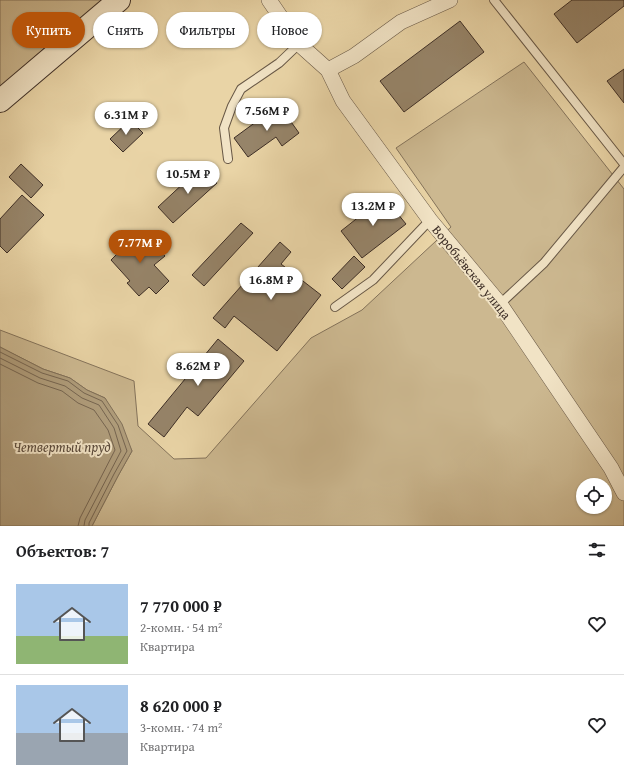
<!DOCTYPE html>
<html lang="ru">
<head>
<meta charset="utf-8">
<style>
	:root { --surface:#fff; --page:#f6f6f6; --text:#202124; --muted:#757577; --line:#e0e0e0; --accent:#b45309 }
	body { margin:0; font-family:"Gentium Book Plus",serif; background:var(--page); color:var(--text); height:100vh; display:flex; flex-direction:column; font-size:15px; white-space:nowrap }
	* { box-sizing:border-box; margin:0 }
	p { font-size:13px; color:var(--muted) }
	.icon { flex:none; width:22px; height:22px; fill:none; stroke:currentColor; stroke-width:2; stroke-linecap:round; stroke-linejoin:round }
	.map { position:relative; height:526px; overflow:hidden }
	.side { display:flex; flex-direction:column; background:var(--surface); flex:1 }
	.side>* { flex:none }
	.guide { position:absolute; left:12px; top:12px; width:400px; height:36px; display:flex; gap:8px }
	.fabs { position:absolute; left:576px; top:478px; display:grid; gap:8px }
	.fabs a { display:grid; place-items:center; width:36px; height:36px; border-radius:50%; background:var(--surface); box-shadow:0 1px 3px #0004; font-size:20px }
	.price { position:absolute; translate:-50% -34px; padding:0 9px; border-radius:14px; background:#fff; color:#222; font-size:13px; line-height:26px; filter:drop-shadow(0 1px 2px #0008) }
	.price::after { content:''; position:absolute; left:50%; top:24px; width:12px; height:9px; margin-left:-6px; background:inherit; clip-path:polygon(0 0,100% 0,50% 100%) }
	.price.current { background:var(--accent); color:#fff }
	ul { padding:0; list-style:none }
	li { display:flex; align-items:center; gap:12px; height:100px; padding:0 16px }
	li+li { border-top:1px solid var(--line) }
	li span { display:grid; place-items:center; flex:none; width:112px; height:80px; border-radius:0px; color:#555 }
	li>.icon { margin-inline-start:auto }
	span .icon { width:48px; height:48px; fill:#fffc; stroke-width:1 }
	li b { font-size:17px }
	h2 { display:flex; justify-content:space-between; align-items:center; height:48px; padding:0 16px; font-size:17px }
	.tag { padding:0 14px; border-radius:18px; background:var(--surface); box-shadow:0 1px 3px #0004; font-size:14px; line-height:36px }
	.tag.current { background:var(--accent); color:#fff }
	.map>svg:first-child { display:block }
	.green { fill:#ccb890; stroke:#84735b; fill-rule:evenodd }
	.water { fill:#af9c7a; stroke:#817058 }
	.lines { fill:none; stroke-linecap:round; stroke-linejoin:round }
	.shore { stroke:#766550; stroke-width:1 }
	.building { fill:#968469; stroke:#3d2e26 }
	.lane-casing { stroke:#685846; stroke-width:10 }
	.street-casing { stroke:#685846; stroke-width:16 }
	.secondary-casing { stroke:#3d2e26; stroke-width:24 }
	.lane { stroke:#f1e3c5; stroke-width:8 }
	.street { stroke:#f1e3c5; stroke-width:15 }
	.secondary { stroke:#f1e3c5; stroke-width:22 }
	.labels { text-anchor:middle; stroke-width:4; stroke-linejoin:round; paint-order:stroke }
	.street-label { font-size:13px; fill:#3d2e26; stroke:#f1e3c5 }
	.water-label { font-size:14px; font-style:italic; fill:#5a4a3b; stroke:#f1e3c5 }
</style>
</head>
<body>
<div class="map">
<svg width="624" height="526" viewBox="0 0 624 526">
	<rect width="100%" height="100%" fill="#e9d4a6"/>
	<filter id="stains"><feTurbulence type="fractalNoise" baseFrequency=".005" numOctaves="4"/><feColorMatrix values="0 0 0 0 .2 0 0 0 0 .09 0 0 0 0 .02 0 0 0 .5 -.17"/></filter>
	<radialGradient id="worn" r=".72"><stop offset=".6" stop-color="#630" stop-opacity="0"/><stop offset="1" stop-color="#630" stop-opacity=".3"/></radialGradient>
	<path class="green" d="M0 0H106L48 45 0 87Z
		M524 62 624 189V526H92L118 476 132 451 105 398 87 390 70 378 43 369 0 347V330L134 381 138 426 174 459 206 458 311 338 362 310 451 227 396 148ZM583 485H605V507H583Z"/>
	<path class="water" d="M0 347 43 369 70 378 87 390 105 398 122 424 132 451 118 476 92 526H0Z"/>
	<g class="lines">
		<path class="shore" d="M0 352 42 373 68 381 84 393 102 401 118 425 127 451 114 474 89 523V526
			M0 358 40 378 65 386 82 398 99 405 114 428 121 451 85 520 84 526
			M0 364 38 383 62 391 78 403 94 410 108 430 115 450 80 518 78 526"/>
	</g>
	<path class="building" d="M572 0H624V6L577 43 554 14Z
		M460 21 484 52 404 112 380 81Z
		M624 69V103L607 81Z
		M279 105 299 133 282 146 276 137 248 157 234 138Z
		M130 120 143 133 123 152 110 139Z
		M21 164 43 185 31 198 9 177Z
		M202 166 217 183 173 223 158 207Z
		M22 195 44 215 7 253 0 246V219Z
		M384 197 406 224 362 258 341 231Z
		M241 223 253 233 204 286 192 275Z
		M125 233 135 244 145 235 165 256 154 265 169 281 156 294 149 287 139 296 127 283 130 281 111 260 118 253 112 246Z
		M280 242 291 252 281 264 321 295 277 351 234 316 225 328 213 318Z
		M354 256 365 267 342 289 332 279Z
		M218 339 244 361 198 416 187 407 164 437 148 424Z"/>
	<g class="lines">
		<defs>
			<path id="lane" d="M494 0 624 164
				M228 159 224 128 232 106 241 89 279 63 299 44
				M500 304 544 263 624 167
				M335 307 373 280 430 220"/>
			<path id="street" d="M269 0 299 44 328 70 343 101 430 220 500 304 611 468 624 493
				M328 70 354 56 401 22 450 0"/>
			<path id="secondary" d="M0 101 119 0"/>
		</defs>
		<use href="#lane" class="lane-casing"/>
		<use href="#street" class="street-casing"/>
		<use href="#secondary" class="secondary-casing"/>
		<use href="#lane" class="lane"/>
		<use href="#street" class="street"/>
		<use href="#secondary" class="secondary"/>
	</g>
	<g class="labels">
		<g class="street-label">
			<text transform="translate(472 272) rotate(51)" y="5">Воробьёвская улица</text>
		</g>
		<g class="water-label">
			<text x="62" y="452">Четвертый пруд</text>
		</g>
	</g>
	<rect width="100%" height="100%" filter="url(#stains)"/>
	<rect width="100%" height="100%" fill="url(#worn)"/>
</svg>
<div class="fabs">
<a><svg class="icon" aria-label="locate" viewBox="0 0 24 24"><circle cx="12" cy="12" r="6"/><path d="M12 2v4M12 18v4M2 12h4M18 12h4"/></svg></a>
</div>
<b class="price" style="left:267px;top:132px">7.56M ₽</b>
<b class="price" style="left:126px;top:136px">6.31M ₽</b>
<b class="price" style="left:188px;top:195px">10.5M ₽</b>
<b class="price" style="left:373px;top:227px">13.2M ₽</b>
<b class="price current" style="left:140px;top:264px">7.77M ₽</b>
<b class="price" style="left:271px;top:301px">16.8M ₽</b>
<b class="price" style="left:198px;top:387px">8.62M ₽</b>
<div class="guide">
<a class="tag current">Купить</a>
<a class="tag">Снять</a>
<a class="tag">Фильтры</a>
<a class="tag">Новое</a>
</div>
</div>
<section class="side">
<h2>Объектов: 7<svg class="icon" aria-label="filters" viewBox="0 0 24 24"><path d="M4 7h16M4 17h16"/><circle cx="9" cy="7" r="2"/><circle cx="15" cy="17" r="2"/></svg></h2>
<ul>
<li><span style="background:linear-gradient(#a9c7e8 65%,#8fb573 0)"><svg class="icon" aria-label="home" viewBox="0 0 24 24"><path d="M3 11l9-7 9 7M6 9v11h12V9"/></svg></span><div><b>7 770 000 ₽</b><p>2-комн. · 54 m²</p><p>Квартира</p></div><svg class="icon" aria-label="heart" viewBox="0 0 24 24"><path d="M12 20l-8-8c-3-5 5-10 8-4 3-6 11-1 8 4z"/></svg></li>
<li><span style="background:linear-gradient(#a9c7e8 60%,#9aa5b1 0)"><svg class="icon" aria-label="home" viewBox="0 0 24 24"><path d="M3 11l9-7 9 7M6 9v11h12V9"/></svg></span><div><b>8 620 000 ₽</b><p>3-комн. · 74 m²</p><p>Квартира</p></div><svg class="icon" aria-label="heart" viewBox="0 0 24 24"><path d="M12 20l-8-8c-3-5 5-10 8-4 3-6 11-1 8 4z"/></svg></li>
</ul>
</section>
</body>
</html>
